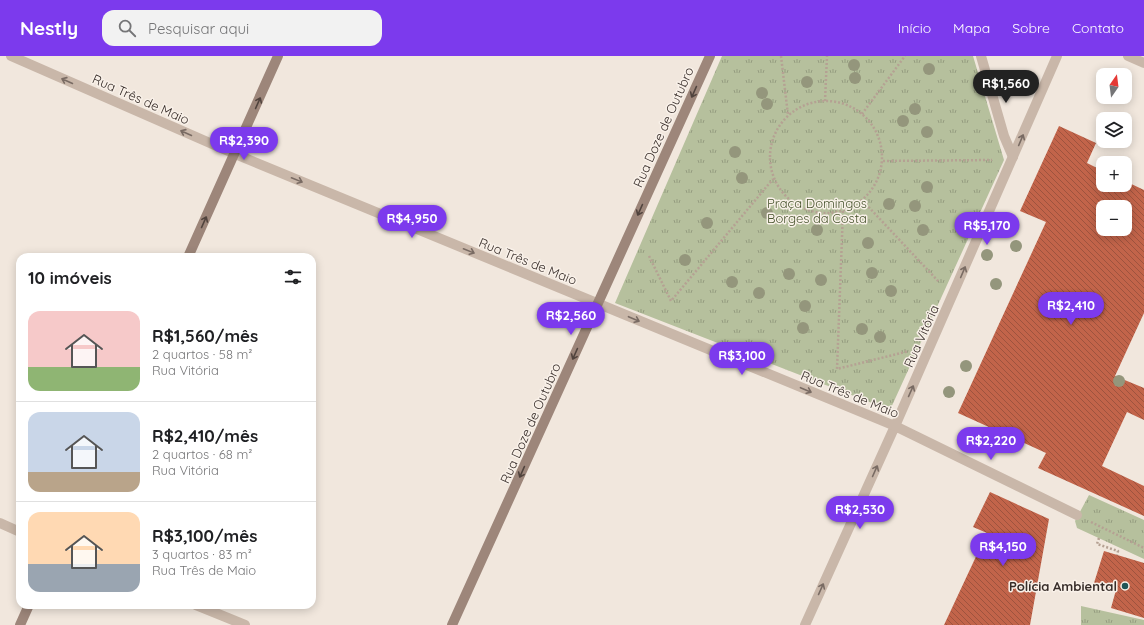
<!DOCTYPE html>
<html lang="pt">
<head>
<meta charset="utf-8">
<style>
	:root { --surface:#fff; --page:#f2f2f2; --text:#202124; --muted:#757577; --line:#e0e0e0; --accent:#7c3aed }
	body { margin:0; font-family:Quicksand,sans-serif; background:var(--page); color:var(--text); height:100vh; display:flex; flex-direction:column; font-size:15px; white-space:nowrap }
	* { box-sizing:border-box; margin:0 }
	p { font-size:13px; color:var(--muted) }
	.icon { flex:none; width:22px; height:22px; fill:none; stroke:currentColor; stroke-width:2; stroke-linecap:round; stroke-linejoin:round }
	.map { position:relative; flex:1; overflow:hidden }
	.sheet { position:absolute; left:16px; top:197px; width:300px; height:356px; display:flex; flex-direction:column; background:var(--surface); border-radius:12px; box-shadow:0 2px 10px #0003 }
	.sheet>* { flex:none }
	.needle { width:26px; rotate:14deg }
	.buttons { position:absolute; left:1096px; top:12px; display:grid; gap:8px }
	.buttons a { display:grid; place-items:center; width:36px; height:36px; border-radius:8px; background:var(--surface); box-shadow:0 2px 10px #0003; font-size:20px }
	.price { position:absolute; translate:-50% -34px; padding:0 9px; border-radius:14px; background:var(--accent); color:#fff; font-size:13px; line-height:26px; filter:drop-shadow(0 1px 2px #0008) }
	.price::after { content:''; position:absolute; left:50%; top:24px; width:12px; height:9px; margin-left:-6px; background:inherit; clip-path:polygon(0 0,100% 0,50% 100%) }
	.price.on { background:#222; color:#fff }
	ul { padding:0; list-style:none }
	li { display:flex; align-items:center; gap:12px; height:100px; padding:0 12px }
	li+li { border-top:1px solid var(--line) }
	li span { display:grid; place-items:center; flex:none; width:112px; height:80px; border-radius:12px; color:#555 }
	li>.icon { margin-inline-start:auto }
	span .icon { width:48px; height:48px; fill:#fffc; stroke-width:1 }
	li b { font-size:17px }
	h2 { display:flex; justify-content:space-between; align-items:center; height:48px; padding:0 12px; font-size:17px }
	header { display:flex; align-items:center; gap:24px; box-sizing:border-box; height:56px; padding:0 20px; background:var(--accent); color:#fff }
	header strong { font-size:19px }
	nav { display:flex; gap:22px; margin-inline-start:auto; font-size:14px }
	.search { width:280px; height:36px; background:var(--page); display:flex; align-items:center; gap:10px; box-sizing:border-box; padding:0 14px; border-radius:12px; color:var(--muted); font-size:15px }
	.map>svg:first-child { display:block }
	.park { fill:url(#park-tufts) }
	.building { fill:url(#building-back-hatch); fill-rule:evenodd }
	.lines { fill:none; stroke-linecap:round; stroke-linejoin:round }
	.path { stroke:#b5a193; stroke-width:2.5; stroke-dasharray:2 2; stroke-linecap:butt }
	.minor { stroke:#c9b7a9; stroke-width:10 }
	.tertiary { stroke:#c9b7a9; stroke-width:10 }
	.secondary { stroke:#9d867a; stroke-width:10 }
	.tree { fill:#94967c }
	.oneway { stroke:#796b63 }
	.oneway2 { stroke:#50433d }
	.poi-dot { fill:#1f5557; stroke:#f9f1e9; stroke-width:1.5 }
	.labels { text-anchor:middle; stroke-width:3; stroke-linejoin:round; paint-order:stroke }
	.street-label { font-size:13px; fill:#372d29; stroke:#f9f1e9 }
	.park-label { font-size:13px; fill:#47542d; stroke:#f9f1e9 }
	.poi-label { font-size:13px; font-weight:bold; fill:#372d29; stroke:#f9f1e9; text-anchor:end }
</style>
</head>
<body>
<header>
<strong>Nestly</strong>
<div class="search"><svg class="icon" aria-label="search" viewBox="0 0 24 24"><circle cx="10" cy="10" r="6"/><path d="M15 15l6 6"/></svg>Pesquisar aqui</div>
<nav><a>Início</a><a>Mapa</a><a>Sobre</a><a>Contato</a></nav>
</header>
<div class="map">
<svg width="1144" height="569" viewBox="0 0 1144 569">
	<defs>
		<pattern id="park-tufts" width="24" height="20" patternUnits="userSpaceOnUse"><rect width="24" height="20" fill="#b6c09d"/><path d="M3 7l-1-3M5 7V3M7 7l1-3M15 17l-1-3M17 17v-4M19 17l1-3" fill="none" stroke="#959c80"/></pattern>
		<pattern id="building-back-hatch" width="6" height="6" patternUnits="userSpaceOnUse"><rect width="6" height="6" fill="#c2644a"/><path d="M-1 5l2 2M0 0l6 6M5-1l2 2" fill="none" stroke="#9e533e"/></pattern>
	</defs>
	<rect width="100%" height="100%" fill="#f1e7dd"/>
	<path class="park" d="M722 0H973L1004 104 890 354 615 247Z
		M1089 439 1144 464V503L1077 472 1075 465Z
		M1081 550 1144 564V569H1081Z"/>
	<path class="building" d="M1059 70 1096 87 1087 107 1103 115V129H1125V125L1144 134V257L1115 320 1144 332V364L1127 356 1102 410 1144 430V460L1038 412 1046 397 958 357 1046 166 1020 155ZM1103 151H1125V173H1103Z
		M990 436 1049 463 1030 569H944L987 477 973 471Z
		M1104 495 1144 507V562L1111 552 1116 534 1094 527Z"/>
	<g class="lines">
		<path class="path" d="M781 0 788 59
			M770 101a56 56 0 1 1 112 0a56 56 0 1 1-112 0Z
			M825 45 827 0
			M862 58 905 0
			M883 105 992 104
			M863 145 939 226
			M843 155 837 313 909 295
			M649 200 671 245 773 123
			M1091 466 1144 492
			M1099 482 1097 488 1118 495 1117 499"/>
		<path class="minor" d="M981 0 1004 80 1013 101
			M805 569 895 370 1077 459"/>
		<path class="tertiary" d="M11 0 235 98 895 370 1057 0
			M1128 0 1144 7
			M0 467 20 476
			M196 549 245 569"/>
		<path class="secondary" d="M188 201 278 0
			M20 569 29 549
			M452 569 710 0"/>
	</g>
	<g class="tree">
		<circle cx="854" cy="9" r="6"/>
		<circle cx="929" cy="13" r="6"/>
		<circle cx="855" cy="22" r="6"/>
		<circle cx="807" cy="26" r="6"/>
		<circle cx="762" cy="37" r="6"/>
		<circle cx="767" cy="48" r="6"/>
		<circle cx="915" cy="53" r="6"/>
		<circle cx="903" cy="65" r="6"/>
		<circle cx="927" cy="76" r="6"/>
		<circle cx="735" cy="96" r="6"/>
		<circle cx="742" cy="122" r="6"/>
		<circle cx="927" cy="131" r="6"/>
		<circle cx="889" cy="148" r="6"/>
		<circle cx="915" cy="150" r="6"/>
		<circle cx="767" cy="157" r="6"/>
		<circle cx="707" cy="167" r="6"/>
		<circle cx="817" cy="174" r="6"/>
		<circle cx="923" cy="174" r="6"/>
		<circle cx="868" cy="187" r="6"/>
		<circle cx="1016" cy="190" r="6"/>
		<circle cx="987" cy="199" r="6"/>
		<circle cx="685" cy="204" r="6"/>
		<circle cx="872" cy="217" r="6"/>
		<circle cx="789" cy="218" r="6"/>
		<circle cx="821" cy="224" r="6"/>
		<circle cx="732" cy="226" r="6"/>
		<circle cx="996" cy="228" r="6"/>
		<circle cx="891" cy="235" r="6"/>
		<circle cx="759" cy="237" r="6"/>
		<circle cx="805" cy="250" r="6"/>
		<circle cx="803" cy="272" r="6"/>
		<circle cx="862" cy="273" r="6"/>
		<circle cx="880" cy="281" r="6"/>
		<circle cx="966" cy="310" r="6"/>
		<circle cx="1119" cy="325" r="6"/>
		<circle cx="949" cy="336" r="6"/>
	</g>
	<defs><path id="oneway-shaft" d="M-6 0H5M1.5-3L5.5 0L1.5 3" fill="none" stroke-width="1.6" stroke-linecap="round" stroke-linejoin="round"/></defs>
	<g class="oneway">
		<use href="#oneway-shaft" transform="translate(67 25) rotate(-156)"/>
		<use href="#oneway-shaft" transform="translate(186 77) rotate(-156)"/>
		<use href="#oneway-shaft" transform="translate(1021 84) rotate(-67)"/>
		<use href="#oneway-shaft" transform="translate(297 124) rotate(22)"/>
		<use href="#oneway-shaft" transform="translate(469 195) rotate(22)"/>
		<use href="#oneway-shaft" transform="translate(963 216) rotate(-67)"/>
		<use href="#oneway-shaft" transform="translate(634 263) rotate(23)"/>
		<use href="#oneway-shaft" transform="translate(806 334) rotate(23)"/>
		<use href="#oneway-shaft" transform="translate(911 335) rotate(-66)"/>
		<use href="#oneway-shaft" transform="translate(875 415) rotate(-66)"/>
		<use href="#oneway-shaft" transform="translate(821 533) rotate(-66)"/>
	</g>
	<g class="oneway2">
		<use href="#oneway-shaft" transform="translate(694 36) rotate(114)"/>
		<use href="#oneway-shaft" transform="translate(258 47) rotate(-66)"/>
		<use href="#oneway-shaft" transform="translate(640 154) rotate(114)"/>
		<use href="#oneway-shaft" transform="translate(204 166) rotate(-66)"/>
		<use href="#oneway-shaft" transform="translate(575 298) rotate(114)"/>
		<use href="#oneway-shaft" transform="translate(522 416) rotate(114)"/>
	</g>
	<circle class="poi-dot" cx="1125" cy="530" r="4"/>
	<g class="labels">
		<g class="street-label">
			<text transform="translate(141 43) rotate(24)" y="5">Rua Três de Maio</text>
			<text transform="translate(663 71) rotate(-66)" y="5">Rua Doze de Outubro</text>
			<text transform="translate(528 205) rotate(22)" y="5">Rua Três de Maio</text>
			<text transform="translate(921 280) rotate(-66)" y="5">Rua Vitória</text>
			<text transform="translate(850 338) rotate(22)" y="5">Rua Três de Maio</text>
			<text transform="translate(530 367) rotate(-66)" y="5">Rua Doze de Outubro</text>
		</g>
		<g class="park-label">
			<text x="817" y="152">Praça Domingos<tspan x="817" dy="15">Borges da Costa</tspan></text>
		</g>
		<g class="poi-label">
			<text x="1117" y="535">Polícia Ambiental</text>
		</g>
	</g>
</svg>
<div class="buttons">
<a><svg class="needle" viewBox="-14 -14 28 28"><path d="M0-13l5 13h-10z" fill="#e53935"/><path d="M0 13l5-13h-10z" fill="#757577"/></svg></a>
<a><svg class="icon" aria-label="layers" viewBox="0 0 24 24"><path d="M12 4l9 5-9 5-9-5zM3 14l9 5 9-5"/></svg></a>
<a>+</a>
<a>−</a>
</div>
<b class="price on" style="left:1006px;top:48px">R$1,560</b>
<b class="price" style="left:244px;top:105px">R$2,390</b>
<b class="price" style="left:412px;top:183px">R$4,950</b>
<b class="price" style="left:987px;top:190px">R$5,170</b>
<b class="price" style="left:1071px;top:270px">R$2,410</b>
<b class="price" style="left:571px;top:280px">R$2,560</b>
<b class="price" style="left:742px;top:320px">R$3,100</b>
<b class="price" style="left:991px;top:405px">R$2,220</b>
<b class="price" style="left:860px;top:474px">R$2,530</b>
<b class="price" style="left:1003px;top:511px">R$4,150</b>
<section class="sheet">
<h2>10 imóveis<svg class="icon" aria-label="filters" viewBox="0 0 24 24"><path d="M4 7h16M4 17h16"/><circle cx="9" cy="7" r="2"/><circle cx="15" cy="17" r="2"/></svg></h2>
<ul>
<li><span style="background:linear-gradient(#f6c9c9 70%,#8fb573 0)"><svg class="icon" aria-label="home" viewBox="0 0 24 24"><path d="M3 11l9-7 9 7M6 9v11h12V9"/></svg></span><div><b>R$1,560/mês</b><p>2 quartos · 58 m²</p><p>Rua Vitória</p></div></li>
<li><span style="background:linear-gradient(#c9d6e8 75%,#b9a48a 0)"><svg class="icon" aria-label="home" viewBox="0 0 24 24"><path d="M3 11l9-7 9 7M6 9v11h12V9"/></svg></span><div><b>R$2,410/mês</b><p>2 quartos · 68 m²</p><p>Rua Vitória</p></div></li>
<li><span style="background:linear-gradient(#ffd9b3 65%,#9aa5b1 0)"><svg class="icon" aria-label="home" viewBox="0 0 24 24"><path d="M3 11l9-7 9 7M6 9v11h12V9"/></svg></span><div><b>R$3,100/mês</b><p>3 quartos · 83 m²</p><p>Rua Três de Maio</p></div></li>
</ul>
</section>
</div>
</body>
</html>
